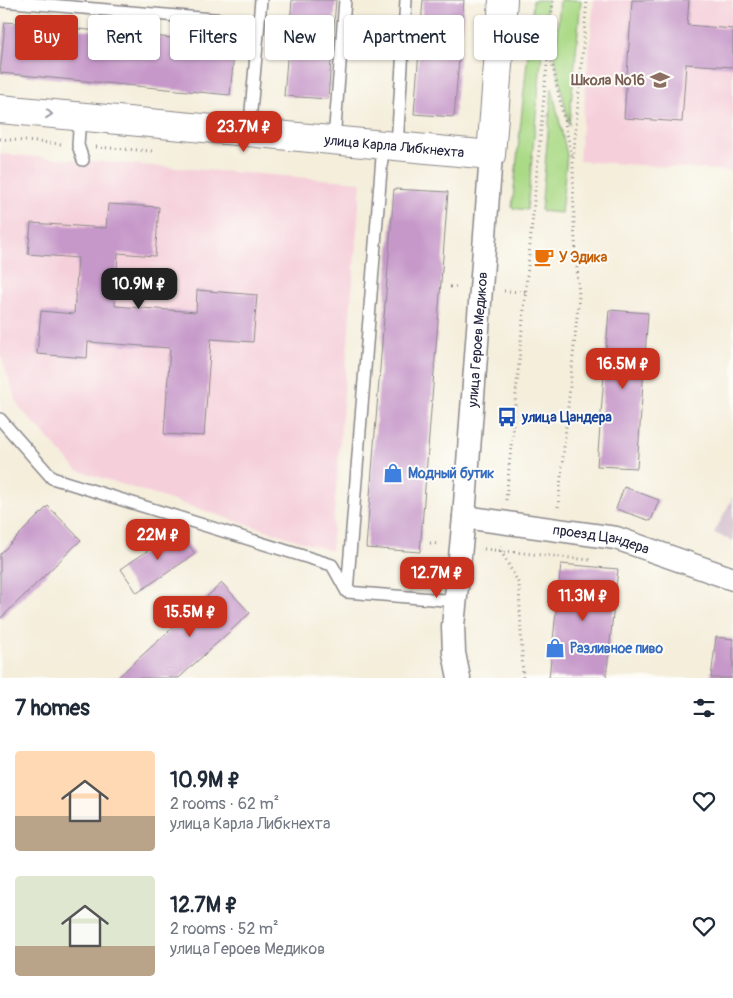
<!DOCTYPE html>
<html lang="en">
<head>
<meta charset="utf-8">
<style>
	:root { --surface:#fff; --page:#f6f6f7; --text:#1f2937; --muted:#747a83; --accent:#c8321e }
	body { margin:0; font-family:Pangolin,sans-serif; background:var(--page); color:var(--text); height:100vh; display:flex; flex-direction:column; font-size:19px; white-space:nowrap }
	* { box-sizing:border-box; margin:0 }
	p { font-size:16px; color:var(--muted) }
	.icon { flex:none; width:28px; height:28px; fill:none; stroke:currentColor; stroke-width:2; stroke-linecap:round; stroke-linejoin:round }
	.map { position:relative; height:678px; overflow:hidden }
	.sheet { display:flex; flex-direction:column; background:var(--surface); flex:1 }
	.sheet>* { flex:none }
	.banner { position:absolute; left:15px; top:15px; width:704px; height:45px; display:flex; gap:10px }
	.price { position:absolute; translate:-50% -42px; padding:0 11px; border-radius:10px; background:var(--accent); color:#fff; font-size:16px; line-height:32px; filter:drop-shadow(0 1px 2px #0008) }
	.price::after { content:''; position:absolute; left:50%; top:30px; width:15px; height:11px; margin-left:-8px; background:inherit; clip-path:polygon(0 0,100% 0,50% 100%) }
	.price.selected { background:#222; color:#fff }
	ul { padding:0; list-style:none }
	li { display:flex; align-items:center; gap:15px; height:125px; padding:0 15px }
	li span { display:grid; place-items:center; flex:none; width:140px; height:100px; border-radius:5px; color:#555 }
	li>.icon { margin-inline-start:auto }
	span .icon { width:60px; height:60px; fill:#fffc; stroke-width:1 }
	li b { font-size:21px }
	h2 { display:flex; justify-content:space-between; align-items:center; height:60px; padding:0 15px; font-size:21px }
	.pill { padding:0 18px; border-radius:5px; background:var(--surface); box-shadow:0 1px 4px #0004; font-size:18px; line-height:45px }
	.pill.selected { background:var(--accent); color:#fff }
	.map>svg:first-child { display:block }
	.built { fill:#f5cfda }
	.industrial { fill:#d1bdcb }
	.green { fill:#abda87; stroke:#667e61 }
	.building { fill:#c698c9 }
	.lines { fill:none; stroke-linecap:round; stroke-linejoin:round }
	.service-casing { stroke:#8b888b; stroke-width:14 }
	.minor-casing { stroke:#8b888b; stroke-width:25 }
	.tertiary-casing { stroke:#8b888b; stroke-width:30 }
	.path { stroke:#8b888b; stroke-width:3; stroke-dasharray:1 4; stroke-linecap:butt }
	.service { stroke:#fff; stroke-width:11 }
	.minor { stroke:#fff; stroke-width:22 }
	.tertiary { stroke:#fff; stroke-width:28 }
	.oneway { stroke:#9c9ca7 }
	.labels { text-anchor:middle; stroke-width:4; stroke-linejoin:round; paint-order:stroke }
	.education-label { font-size:14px; font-weight:bold; fill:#785e54; stroke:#fdfcf7; text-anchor:end }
	.street-label { font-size:14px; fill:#22223b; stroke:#fdfcf7 }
	.food-label { font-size:14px; font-weight:bold; fill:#c56008; stroke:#fdfcf7; text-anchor:start }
	.transit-label { font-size:14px; font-weight:bold; fill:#164399; stroke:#fdfcf7; text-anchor:start }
	.shop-label { font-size:14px; font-weight:bold; fill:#366cbe; stroke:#fdfcf7; text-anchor:start }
</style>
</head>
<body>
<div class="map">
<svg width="733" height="678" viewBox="0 0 733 678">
	<rect width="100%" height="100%" fill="#fdfcf7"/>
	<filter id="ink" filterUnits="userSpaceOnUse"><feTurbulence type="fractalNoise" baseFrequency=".02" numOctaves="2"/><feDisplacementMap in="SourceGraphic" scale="10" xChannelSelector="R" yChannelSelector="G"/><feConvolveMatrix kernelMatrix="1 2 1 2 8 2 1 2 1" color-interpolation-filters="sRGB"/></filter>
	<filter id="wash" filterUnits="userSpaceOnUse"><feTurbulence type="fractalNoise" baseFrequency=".0096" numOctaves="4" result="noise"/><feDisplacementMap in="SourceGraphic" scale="20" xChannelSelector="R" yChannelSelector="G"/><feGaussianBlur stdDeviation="1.12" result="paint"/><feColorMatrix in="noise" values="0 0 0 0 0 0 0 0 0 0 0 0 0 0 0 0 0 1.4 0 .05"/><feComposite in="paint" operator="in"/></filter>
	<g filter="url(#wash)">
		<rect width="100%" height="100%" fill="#f4eedb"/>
		<path class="built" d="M594 0H733V171L579 161Z
			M0 154 361 182 331 551 77 470 19 407 0 354Z"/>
		<path class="industrial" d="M733 497V541L714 533Z"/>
		<path class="green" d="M533 0H547L544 38 531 27Z
			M560 0H581L569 125 555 58Z
			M529 42 542 52 527 210 512 208Z
			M552 88 567 155 561 213 541 211Z"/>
		<g id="blocks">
			<path class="building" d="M292 0H336L328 99 284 96Z
				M423 0H464L454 117 414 114Z
				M632 0H689L687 25 733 29V67L686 64 682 122 624 118Z
				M5 22 235 44 230 95 0 73Z
				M394 189 448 192 420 552 366 548Z
				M108 204 159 207 155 256 118 253 115 306 196 312 197 290 257 295 253 342 211 339 204 436 164 434 170 348 88 342 87 358 37 354 41 311 74 314 78 258 28 254 31 223 106 228Z
				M609 310 648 313 637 468 597 466Z
				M624 487 659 500 651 521 616 509Z
				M48 506 81 540 0 619V554Z
				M178 530 195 554 137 593 121 569Z
				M561 564 618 569 606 678H549Z
				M222 583 250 613 193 665 179 678H117Z
				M716 637 733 639V678H711Z"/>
		</g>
	</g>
	<g filter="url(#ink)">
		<use href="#blocks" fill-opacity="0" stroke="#8b888b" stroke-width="1"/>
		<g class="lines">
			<defs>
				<path id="service" d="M2 1 259 23
					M80 117 78 145 83 160
					M249 133 261 0
					M334 140 345 0
					M397 146 406 0
					M0 419 52 478 332 565 347 592 456 601
					M347 592 383 145"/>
				<g id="minor">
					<path id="s1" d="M464 517 616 538 733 579"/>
					<path id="s2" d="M459 678 454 653 453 626 464 517 491 155"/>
				</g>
				<g id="tertiary">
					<path id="s3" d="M0 109 491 155 503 0"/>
				</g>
			</defs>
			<use href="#service" class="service-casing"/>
			<use href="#minor" class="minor-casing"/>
			<use href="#tertiary" class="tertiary-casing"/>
			<path class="path" d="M527 33 549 49 572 156
				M0 139 62 144
				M96 147 152 151
				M450 287H458
				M504 291 526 292
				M506 500 553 0
				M558 507 579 296 574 226 573 161 587 0
				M430 543 438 544
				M502 546 501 551 519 584 523 678
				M484 549 590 560"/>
			<use href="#service" class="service"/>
			<use href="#minor" class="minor"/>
			<use href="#tertiary" class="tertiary"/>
		</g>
		<defs><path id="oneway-chevron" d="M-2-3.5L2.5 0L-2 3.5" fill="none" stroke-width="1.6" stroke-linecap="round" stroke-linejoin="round" transform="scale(1.25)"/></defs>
		<use class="oneway" href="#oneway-chevron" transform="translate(49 114) rotate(5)"/>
	</g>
	<defs>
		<symbol id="school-bare" viewBox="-9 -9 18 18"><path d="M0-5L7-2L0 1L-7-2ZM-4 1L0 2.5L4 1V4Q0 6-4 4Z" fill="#8d6e63" stroke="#fdfcf7" stroke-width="2.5" paint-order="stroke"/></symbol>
		<symbol id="cafe-bare" viewBox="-9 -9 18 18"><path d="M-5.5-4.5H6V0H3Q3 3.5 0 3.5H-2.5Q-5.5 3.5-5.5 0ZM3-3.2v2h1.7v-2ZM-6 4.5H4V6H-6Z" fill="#e8710a" stroke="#fdfcf7" stroke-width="2.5" paint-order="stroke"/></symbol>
		<symbol id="bus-bare" viewBox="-9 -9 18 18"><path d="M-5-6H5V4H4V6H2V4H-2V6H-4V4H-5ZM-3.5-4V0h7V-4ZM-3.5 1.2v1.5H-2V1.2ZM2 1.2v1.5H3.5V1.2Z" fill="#1a4fb4" stroke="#fdfcf7" stroke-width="2.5" paint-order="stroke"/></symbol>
		<symbol id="shop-bare" viewBox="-9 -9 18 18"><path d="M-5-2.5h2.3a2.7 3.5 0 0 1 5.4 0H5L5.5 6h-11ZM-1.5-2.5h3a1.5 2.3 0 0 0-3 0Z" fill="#3f7fe0" stroke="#fdfcf7" stroke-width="2.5" paint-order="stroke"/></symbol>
	</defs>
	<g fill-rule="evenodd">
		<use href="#school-bare" x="646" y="66" width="28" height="28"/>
		<use href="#cafe-bare" x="530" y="243" width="28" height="28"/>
		<use href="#bus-bare" x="493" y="403" width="28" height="28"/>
		<use href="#shop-bare" x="379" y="459" width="28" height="28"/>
		<use href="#shop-bare" x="541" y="634" width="28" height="28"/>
	</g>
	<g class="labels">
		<g class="education-label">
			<text x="645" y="85">Школа №16</text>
		</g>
		<g class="street-label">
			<text dy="5" stroke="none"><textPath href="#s3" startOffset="396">улица Карла Либкнехта</textPath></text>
			<text dy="5" stroke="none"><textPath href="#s2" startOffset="340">улица Героев Медиков</textPath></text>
			<text dy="5" stroke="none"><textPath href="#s1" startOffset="139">проезд Цандера</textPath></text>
		</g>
		<g class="food-label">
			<text x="559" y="262">У Эдика</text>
		</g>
		<g class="transit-label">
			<text x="522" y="422">улица Цандера</text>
		</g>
		<g class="shop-label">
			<text x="408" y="478">Модный бутик</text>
			<text x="570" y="653">Разливное пиво</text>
		</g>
	</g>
</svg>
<b class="price" style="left:244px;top:153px">23.7M ₽</b>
<b class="price selected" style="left:139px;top:310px">10.9M ₽</b>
<b class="price" style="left:623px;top:390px">16.5M ₽</b>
<b class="price" style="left:158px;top:561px">22M ₽</b>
<b class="price" style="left:437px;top:599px">12.7M ₽</b>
<b class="price" style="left:583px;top:622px">11.3M ₽</b>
<b class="price" style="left:190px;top:638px">15.5M ₽</b>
<div class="banner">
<a class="pill selected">Buy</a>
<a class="pill">Rent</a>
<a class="pill">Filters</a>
<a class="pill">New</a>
<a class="pill">Apartment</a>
<a class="pill">House</a>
</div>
</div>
<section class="sheet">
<h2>7 homes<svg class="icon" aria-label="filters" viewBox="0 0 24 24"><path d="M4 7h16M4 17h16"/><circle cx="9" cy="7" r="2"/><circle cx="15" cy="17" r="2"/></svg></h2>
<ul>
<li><span style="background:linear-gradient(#ffd9b3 65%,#b9a48a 0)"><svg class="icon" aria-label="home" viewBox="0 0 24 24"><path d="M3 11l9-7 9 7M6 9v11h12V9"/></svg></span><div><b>10.9M ₽</b><p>2 rooms · 62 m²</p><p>улица Карла Либкнехта</p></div><svg class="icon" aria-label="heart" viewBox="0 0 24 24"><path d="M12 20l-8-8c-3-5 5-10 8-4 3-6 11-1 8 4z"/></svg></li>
<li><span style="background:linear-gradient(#dfe7d0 70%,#b9a48a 0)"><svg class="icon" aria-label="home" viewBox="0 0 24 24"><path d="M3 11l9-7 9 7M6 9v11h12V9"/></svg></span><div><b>12.7M ₽</b><p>2 rooms · 52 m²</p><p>улица Героев Медиков</p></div><svg class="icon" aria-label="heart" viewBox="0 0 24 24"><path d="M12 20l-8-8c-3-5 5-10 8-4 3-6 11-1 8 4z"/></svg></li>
</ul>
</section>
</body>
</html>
